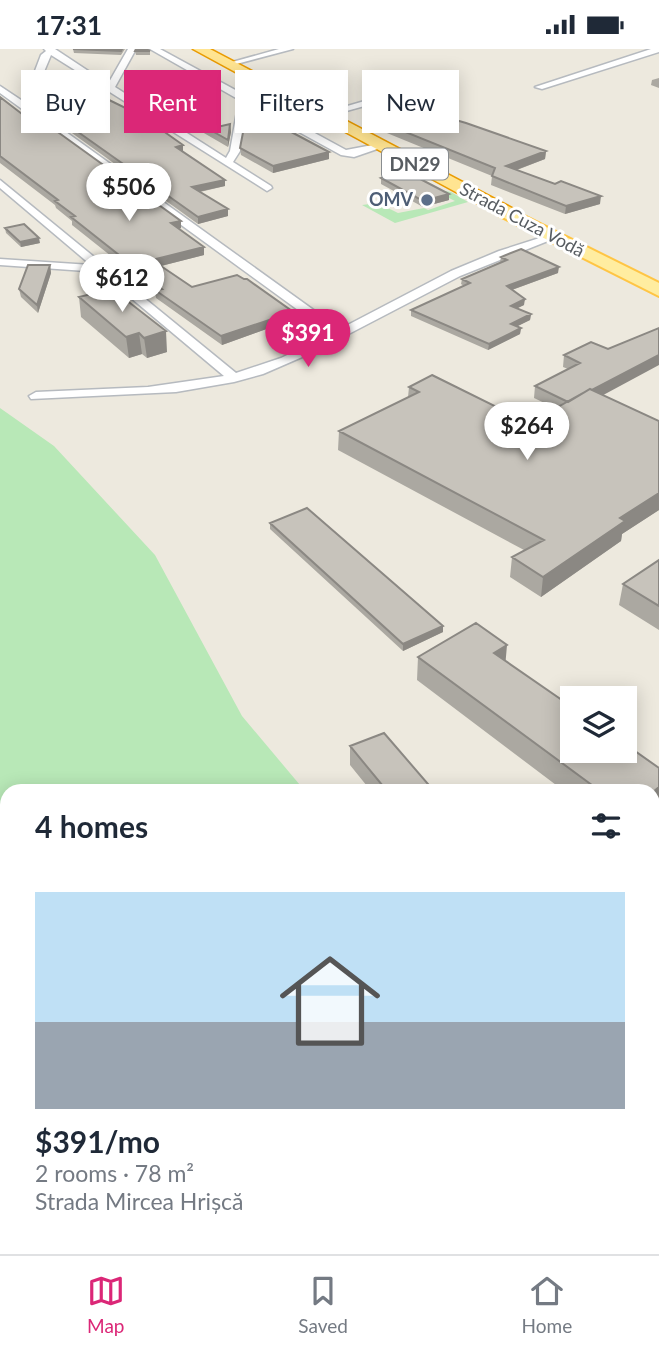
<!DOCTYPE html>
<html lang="en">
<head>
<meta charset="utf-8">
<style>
	:root { --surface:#fff; --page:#f6f6f7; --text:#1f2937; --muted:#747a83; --line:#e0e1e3; --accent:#db2777 }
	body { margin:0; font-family:Lato,sans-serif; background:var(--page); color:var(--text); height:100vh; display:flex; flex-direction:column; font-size:26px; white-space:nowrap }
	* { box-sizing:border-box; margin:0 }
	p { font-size:23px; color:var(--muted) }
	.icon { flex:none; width:38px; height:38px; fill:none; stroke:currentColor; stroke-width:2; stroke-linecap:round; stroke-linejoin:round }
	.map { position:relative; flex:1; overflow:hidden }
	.panel { position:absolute; left:0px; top:735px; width:660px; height:471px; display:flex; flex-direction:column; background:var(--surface); border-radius:21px 21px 0 0; box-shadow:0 4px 18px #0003 }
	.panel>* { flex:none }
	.guide { position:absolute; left:21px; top:21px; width:618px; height:63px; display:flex; gap:14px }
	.tools { position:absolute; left:560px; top:637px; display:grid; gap:14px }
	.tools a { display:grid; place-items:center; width:77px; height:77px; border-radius:0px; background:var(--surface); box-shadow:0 4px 18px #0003; font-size:35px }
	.price { position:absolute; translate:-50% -60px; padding:0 16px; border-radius:24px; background:#fff; color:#222; font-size:23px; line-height:46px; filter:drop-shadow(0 2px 4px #0008) }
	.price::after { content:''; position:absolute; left:50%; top:42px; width:21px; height:16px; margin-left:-10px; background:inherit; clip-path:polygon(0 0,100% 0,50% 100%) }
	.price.selected { background:var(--accent); color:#fff }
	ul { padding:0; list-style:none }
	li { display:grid; align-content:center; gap:14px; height:371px; padding:0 35px }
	li span { display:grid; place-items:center; height:217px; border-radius:0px; color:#555 }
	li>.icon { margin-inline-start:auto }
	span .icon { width:126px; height:126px; fill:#fffc; stroke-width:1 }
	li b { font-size:30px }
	h2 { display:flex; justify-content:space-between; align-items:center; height:84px; padding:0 35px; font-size:30px }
	.chip { padding:0 24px; border-radius:0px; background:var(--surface); box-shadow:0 4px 18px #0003; font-size:24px; line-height:63px }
	.chip.selected { background:var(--accent); color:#fff }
	.status { display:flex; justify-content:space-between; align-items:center; height:49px; padding:0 35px; background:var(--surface); direction:ltr }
	.status svg { height:19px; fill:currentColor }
	.tab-bar { display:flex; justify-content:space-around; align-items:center; height:98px; border-top:2px solid var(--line); background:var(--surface); font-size:19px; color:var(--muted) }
	.tab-bar a { display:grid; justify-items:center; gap:4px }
	.tab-bar .selected { color:var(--accent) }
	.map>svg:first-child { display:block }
	.green { fill:#b8e8b7 }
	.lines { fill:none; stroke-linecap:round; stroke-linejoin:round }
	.minor-casing { stroke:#b6babf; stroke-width:3 }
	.primary-casing { stroke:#ffc544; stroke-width:4 }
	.trunk-casing { stroke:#ea9b00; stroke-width:3 }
	.minor { fill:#fff; fill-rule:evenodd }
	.primary { fill:#ffeda0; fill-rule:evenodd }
	.trunk { fill:#ffe491; fill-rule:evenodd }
	.wall { fill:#aba8a1 }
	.shaded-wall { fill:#8b8883 }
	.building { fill:#c7c3bb; stroke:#8b8883; stroke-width:2 }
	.service-dot { fill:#5c6f8a; stroke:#fff; stroke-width:2.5 }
	.labels { text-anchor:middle; stroke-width:6; stroke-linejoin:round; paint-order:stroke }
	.far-service-label { font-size:18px; font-weight:bold; fill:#4e5e75; stroke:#fff; text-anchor:end }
	.far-street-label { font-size:18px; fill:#575c61; stroke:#fff }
	.shield { fill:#fff; stroke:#898d90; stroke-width:2 }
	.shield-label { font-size:19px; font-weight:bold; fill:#575c61 }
</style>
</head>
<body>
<div class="status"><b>17:31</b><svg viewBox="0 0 49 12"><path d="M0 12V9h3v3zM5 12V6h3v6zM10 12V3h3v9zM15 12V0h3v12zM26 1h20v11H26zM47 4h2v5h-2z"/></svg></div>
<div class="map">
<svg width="659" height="1205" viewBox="0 0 659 1205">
	<rect width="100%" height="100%" fill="#ede9de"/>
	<path class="green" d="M439 141 451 143 468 153 395 174 362 156 378 154 398 164 424 159 428 161 455 152 435 142Z
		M0 359 54 397 155 506 242 667 305 742H7V1199H649L656 1205H0Z"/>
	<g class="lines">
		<defs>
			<path id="minor" d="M44 0H55L108 35 128 0H136L115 38 226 109 230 102 238 57 243 53 150 0H160L346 101 383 94V98L354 108 341 106 250 56 246 58 240 102 233 113 271 137 272 139 267 142 51 6 33 49 27 55 340 280 451 222 499 202 549 186 558 188 460 227 316 302 263 325 234 333 176 343 31 350 29 347 36 343 148 338 224 327 100 223 0 216V210L91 216 0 139V131L236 324 281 309 331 285 0 44V37L21 51 25 48 41 6 46 2Z
				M279 0H293L229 17 225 15Z
				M651 0H659V3L542 40 535 38Z
				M433 32 436 37 325 68 320 65Z"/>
			<path id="primary" d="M506 158 659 234V247L500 167 498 163Z"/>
			<path id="trunk" d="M193 0H210L512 159 515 163 506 168 500 167Z"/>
		</defs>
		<use href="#minor" class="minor-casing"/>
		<use href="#primary" class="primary-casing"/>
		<use href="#trunk" class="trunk-casing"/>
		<use href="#minor" class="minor"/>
		<use href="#primary" class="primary"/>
		<use href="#trunk" class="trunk"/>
	</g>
	<path class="wall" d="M73 0H125L121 6 74 4Z
		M135 2H150V6H136Z
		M659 29V39L651 36 652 31Z
		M214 45 218 56 214 79 230 75 231 83 228 98 178 69 177 62Z
		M0 48 22 65 181 179 179 180 204 206 161 217 192 238 299 267V275L278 282 272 278 222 296 156 249 155 242 72 176V172L56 159 55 156 0 114Z
		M47 61 183 96V102H182L225 137 200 143 228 160V167L198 175 47 66Z
		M424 71 546 102 545 110 517 121 600 155 565 165 491 136 492 127 382 82 383 74Z
		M240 99 329 110 273 124 241 106Z
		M381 129 449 145V151L423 158 381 135Z
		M5 179 40 194 21 198 6 184Z
		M501 208 558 224 512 241 524 256 517 259 531 265 530 271 517 277 521 279 520 285 488 301 411 267V261L464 237 461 235 462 230 500 213Z
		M50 216 51 224 38 264 21 248 19 240Z
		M112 240 167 303 147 309 142 305 129 309 81 268 79 248Z
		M591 293 603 346 659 372V461L622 485 621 492 541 548 510 528 512 508 524 501 338 401 339 382 408 348 409 338 529 374 555 359 534 349 535 337 568 320 563 318 564 306Z
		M270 474 443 583 403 602 270 480Z
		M659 511V581L619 556 623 535Z
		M418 608 506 612 659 719V757L653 762V742H564L417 631Z
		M350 697 434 742H371L350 716Z"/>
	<path class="shaded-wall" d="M217 49 218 56 214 83 213 79Z
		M230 75 231 83 228 98V91Z
		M183 96V102L176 104V98Z
		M546 102 545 110 505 125 506 117Z
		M329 103V110L273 124V117Z
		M225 131V137L193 144 192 138Z
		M449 145V151L423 158V152Z
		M601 147 600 155 565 165 566 157Z
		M228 160V167L198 175V168Z
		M181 172V179L172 182 171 174Z
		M39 189 40 194 21 198 20 193Z
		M204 198V206L153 219 152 211Z
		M50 216 51 224 38 264 37 256Z
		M559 218 558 224 506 243 507 237Z
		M525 250 524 256 510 263 511 257Z
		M531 265 530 271 510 281 511 275Z
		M299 267V275L278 282V274Z
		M272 270V278L222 296 221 287Z
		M521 279 520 285 488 301 489 295Z
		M166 282 167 303 147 309 144 289Z
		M139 284 142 305 129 309 126 288Z
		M659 306V316L568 365 569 353Z
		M659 444V461L622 485 621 492 541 548 543 528 620 469Z
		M443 577V583L403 602V595Z
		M507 596 505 619 494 604Z
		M659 738V757L653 762V743Z"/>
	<path class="building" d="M73 0H122L121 2Z
		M136 0H146L150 2H135Z
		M181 23 213 39V44L217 49 213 79 230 75 228 91 177 62Z
		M0 48 22 65 30 63 181 172 171 174 204 198 152 211 192 238 237 226 244 230H247L299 267 278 274 272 270 221 287 155 241 162 240 71 168 75 167 55 152 58 151 0 107Z
		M103 48 142 67 183 96 176 98 225 131 192 138 228 160 198 168 47 61Z
		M404 64 424 71 439 66 466 74 546 102 506 117 555 135 561 132 601 147 566 157 492 127 495 119 383 74Z
		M265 69 329 103 273 117 240 99 245 73Z
		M405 122 449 145 423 152 381 129Z
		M24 175 39 189 20 193 5 179Z
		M521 200 559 218 507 237 525 250 511 257 531 265 511 275 521 279 489 295 411 261 470 234 462 230 507 211 501 208Z
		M28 216H50L37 256 19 240Z
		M112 240 166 282 144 289 139 284 126 288 79 248Z
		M659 279V306L592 341 590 340 568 353 535 337 580 314 564 306 591 293 608 300Z
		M432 326 529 374 590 340 659 372V444L620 469 625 472 543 528 512 508 544 491 339 382 419 343 409 338Z
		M307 459 443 577 403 595 270 474Z
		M659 511V557L623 535Z
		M476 574 507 596 494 604 572 658V702H625V695L659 719V738L653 743 627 742 625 740 622 742H600L418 608Z
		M384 684 434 742H387L350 697Z"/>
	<circle class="service-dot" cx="427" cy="151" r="7"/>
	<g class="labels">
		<g class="far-service-label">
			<text x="413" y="157">OMV</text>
		</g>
		<g class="far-street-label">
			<text transform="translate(522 171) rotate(28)" y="6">Strada Cuza Vodă</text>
		</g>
		<rect class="shield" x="382" y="99.5" width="66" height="31" rx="5"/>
		<g class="shield-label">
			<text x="415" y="122">DN29</text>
		</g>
	</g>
</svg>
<div class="tools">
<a><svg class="icon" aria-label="layers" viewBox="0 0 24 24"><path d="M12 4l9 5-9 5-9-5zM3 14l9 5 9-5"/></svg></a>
</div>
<b class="price" style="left:129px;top:174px">$506</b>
<b class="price" style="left:122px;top:265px">$612</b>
<b class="price selected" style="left:308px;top:320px">$391</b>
<b class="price" style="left:527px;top:413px">$264</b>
<div class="guide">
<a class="chip">Buy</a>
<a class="chip selected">Rent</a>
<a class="chip">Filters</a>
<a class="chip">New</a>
</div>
<section class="panel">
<h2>4 homes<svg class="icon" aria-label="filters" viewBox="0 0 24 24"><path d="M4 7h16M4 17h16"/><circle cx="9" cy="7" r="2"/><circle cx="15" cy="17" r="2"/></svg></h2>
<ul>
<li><span style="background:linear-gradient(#bfe0f5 60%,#9aa5b1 0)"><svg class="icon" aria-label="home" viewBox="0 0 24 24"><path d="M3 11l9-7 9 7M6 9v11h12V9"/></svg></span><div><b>$391/mo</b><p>2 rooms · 78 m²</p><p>Strada Mircea Hrișcă</p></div></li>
</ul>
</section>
</div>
<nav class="tab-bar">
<a class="selected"><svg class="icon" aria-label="map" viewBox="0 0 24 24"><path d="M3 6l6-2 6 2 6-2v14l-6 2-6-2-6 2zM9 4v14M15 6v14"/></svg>Map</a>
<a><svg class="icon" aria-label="saved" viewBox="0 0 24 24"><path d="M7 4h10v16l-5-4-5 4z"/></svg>Saved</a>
<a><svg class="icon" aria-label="home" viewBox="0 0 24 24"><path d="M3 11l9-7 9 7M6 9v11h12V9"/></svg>Home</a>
</nav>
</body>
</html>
